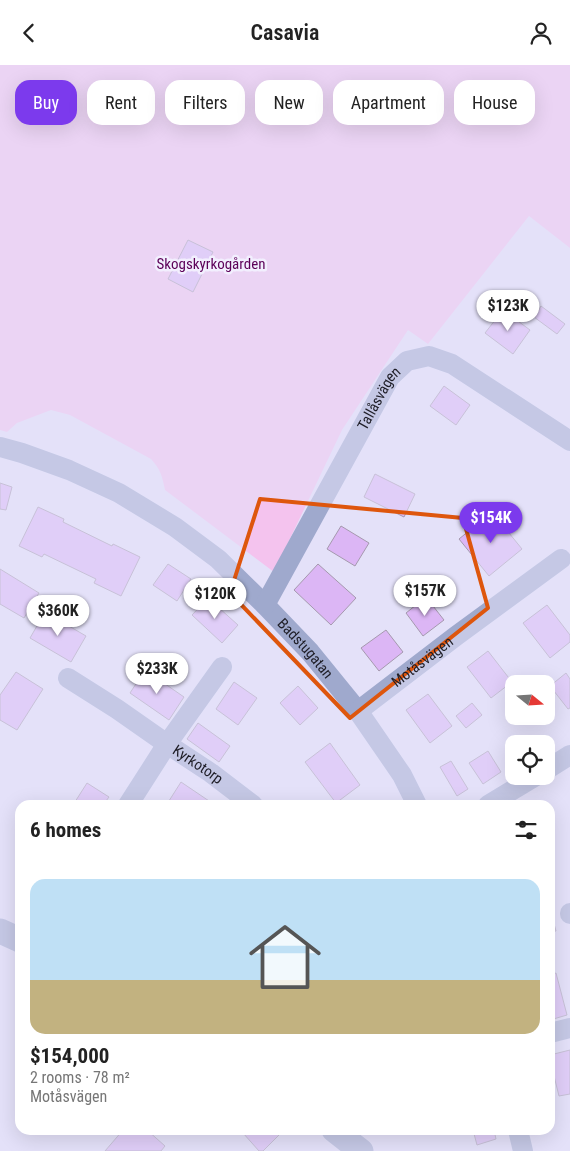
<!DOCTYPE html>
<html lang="en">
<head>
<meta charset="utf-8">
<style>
	:root { --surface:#fff; --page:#f6f6f6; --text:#222; --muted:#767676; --line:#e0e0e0; --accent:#7c3aed }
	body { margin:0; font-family:"Roboto Condensed",sans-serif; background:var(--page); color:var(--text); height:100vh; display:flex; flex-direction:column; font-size:19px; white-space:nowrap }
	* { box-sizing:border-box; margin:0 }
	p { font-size:16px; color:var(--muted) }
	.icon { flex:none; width:28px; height:28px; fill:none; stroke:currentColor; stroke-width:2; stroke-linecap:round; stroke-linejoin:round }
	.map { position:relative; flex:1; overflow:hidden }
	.details { position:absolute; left:15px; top:735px; width:540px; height:335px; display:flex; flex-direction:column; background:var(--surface); border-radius:15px; box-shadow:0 5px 20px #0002 }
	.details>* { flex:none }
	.top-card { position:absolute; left:15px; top:15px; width:540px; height:45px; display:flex; gap:10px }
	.needle { width:32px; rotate:108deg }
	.controls { position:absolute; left:505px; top:610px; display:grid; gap:10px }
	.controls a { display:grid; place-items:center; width:50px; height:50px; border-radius:10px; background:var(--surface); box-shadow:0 5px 20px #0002; font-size:25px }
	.price { position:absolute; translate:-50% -42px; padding:0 11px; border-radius:18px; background:#fff; color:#222; font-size:16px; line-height:32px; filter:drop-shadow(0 1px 2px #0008) }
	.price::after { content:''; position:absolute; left:50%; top:30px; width:15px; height:11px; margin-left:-8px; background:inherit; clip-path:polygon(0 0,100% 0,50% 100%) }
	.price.selected { background:var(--accent); color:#fff }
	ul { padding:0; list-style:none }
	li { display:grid; align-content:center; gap:10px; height:265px; padding:0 15px }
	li+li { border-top:1px solid var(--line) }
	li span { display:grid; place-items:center; height:155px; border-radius:15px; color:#555 }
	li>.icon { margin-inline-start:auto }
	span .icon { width:90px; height:90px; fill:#fffc; stroke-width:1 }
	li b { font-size:21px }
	h2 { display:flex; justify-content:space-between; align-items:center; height:60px; padding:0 15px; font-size:21px }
	.pill { padding:0 18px; border-radius:15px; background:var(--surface); box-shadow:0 5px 20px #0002; font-size:18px; line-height:45px }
	.pill.selected { background:var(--accent); color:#fff }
	header { display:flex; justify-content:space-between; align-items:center; height:65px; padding:0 15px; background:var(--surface); font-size:22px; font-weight:600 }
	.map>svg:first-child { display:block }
	.green { fill:#f4c3ee }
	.building { fill:#dcb6f5; stroke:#a599ae }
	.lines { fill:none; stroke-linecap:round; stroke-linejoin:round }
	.minor { stroke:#9fa9cd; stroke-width:20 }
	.tertiary { stroke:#9fa9cd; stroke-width:25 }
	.marked { fill:none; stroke:#de560d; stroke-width:4; stroke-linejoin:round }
	.labels { text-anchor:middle; stroke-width:5; stroke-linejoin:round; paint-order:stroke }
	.park-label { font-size:15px; fill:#5c0158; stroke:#f2effe }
	.street-label { font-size:15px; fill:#1f1e27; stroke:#f2effe }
</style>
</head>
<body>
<header><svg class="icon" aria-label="back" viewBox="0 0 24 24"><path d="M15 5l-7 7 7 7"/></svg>Casavia<svg class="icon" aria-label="person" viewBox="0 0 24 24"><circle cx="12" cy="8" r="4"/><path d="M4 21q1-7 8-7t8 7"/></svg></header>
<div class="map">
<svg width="570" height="1086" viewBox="0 0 570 1086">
	<rect width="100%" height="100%" fill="#e4e1f9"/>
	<path class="green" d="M0 0H570V183L529 151 428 279 408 265 342 365 274 507 165 425C162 411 161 405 151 394L70 350 51 345 17 358 7 367 0 365Z"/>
	<path class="building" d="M188 175 213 187 193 227 168 214Z
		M541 241 565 259 557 269 534 252Z
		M503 245 530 265 513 289 485 268Z
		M444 321 470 340 456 360 430 341Z
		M375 409 415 429 404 452 364 432Z
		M0 418 12 422 6 445 0 444Z
		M38 442 64 454 63 457 112 481 113 479 140 492 121 531 94 518 96 514 44 489 42 492 19 481Z
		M492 447 522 484 489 511 459 474Z
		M341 461 369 478 355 501 327 484Z
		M168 499 191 514 177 536 153 520Z
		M318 499 356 533 331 560 294 525Z
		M0 504 39 528 24 553 0 539Z
		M426 532 444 555 423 571 406 548Z
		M208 533 238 560 222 578 192 550Z
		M547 540 570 570V577L550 593 523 558Z
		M45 547 86 571 71 597 30 573Z
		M386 565 403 587 379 606 361 583Z
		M488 586 512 617 491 633 467 602Z
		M145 605 184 632 169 655 130 628Z
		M16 607 43 624 17 665 0 655V630Z
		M566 608 570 614V643L568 644 550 621Z
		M234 617 257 633 238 660 216 644Z
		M298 621 318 643 300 660 280 638Z
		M428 629 452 661 430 678 406 645Z
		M472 638 482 650 466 663 456 651Z
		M198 658 230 681 219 697 187 674Z
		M330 678 360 720 336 738 305 697Z
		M488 686 501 707 483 719 469 698Z
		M451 696 468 724 457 731 440 702Z
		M181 717 215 740H168L167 739Z
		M87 718 109 732 103 740H73Z
		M550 844 556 866 550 867Z
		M556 908 567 950 550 955V910Z
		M570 985V1029L559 1031 550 995V990Z
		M123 1065H147L165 1081 161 1086H105Z
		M246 1065H280L282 1067 263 1086H259L243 1068Z
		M473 1065H494L496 1074 477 1080Z"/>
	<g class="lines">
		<g class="minor">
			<path id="s1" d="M0 382 22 388 69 405 119 428 175 462 218 494 265 540 310 587 358 646 402 710 417 740"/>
			<path id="s2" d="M265 540 390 312 407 296 429 291 452 299 570 376"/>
			<path id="s3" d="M68 613 117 644 167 679 211 708 253 740"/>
			<path id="s4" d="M358 646 456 571 561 494"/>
			<path d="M546 705 570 690"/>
			<path d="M128 740 167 679 222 602"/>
			<path d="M488 740 536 711"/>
			<path d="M570 848V849"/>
			<path d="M550 968 570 963"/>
			<path d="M518 1065 523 1086"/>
		</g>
		<path class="tertiary" d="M0 866 20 875
			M334 1065 361 1086"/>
	</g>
	<path d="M0 0H570V1086H0ZM260 434 463 453 488 543 350 653 230 528Z" fill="#e4e1f9" fill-opacity=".55" fill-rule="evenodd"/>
	<path class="marked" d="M260 434 463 453 488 543 350 653 230 528Z"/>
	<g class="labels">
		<g class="park-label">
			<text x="211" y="204">Skogskyrkogården</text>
		</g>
		<g class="street-label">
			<text dy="5" stroke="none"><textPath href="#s2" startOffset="236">Tallåsvägen</textPath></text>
			<text dy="5" stroke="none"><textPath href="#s1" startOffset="372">Badstugatan</textPath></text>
			<text dy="5" stroke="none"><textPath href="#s4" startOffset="81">Motåsvägen</textPath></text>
			<text dy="5" stroke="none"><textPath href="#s3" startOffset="156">Kyrkotorp</textPath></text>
		</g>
	</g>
</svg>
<div class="controls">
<a><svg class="needle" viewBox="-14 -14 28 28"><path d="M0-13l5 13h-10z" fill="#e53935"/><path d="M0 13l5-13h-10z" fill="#767676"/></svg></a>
<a><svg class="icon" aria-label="locate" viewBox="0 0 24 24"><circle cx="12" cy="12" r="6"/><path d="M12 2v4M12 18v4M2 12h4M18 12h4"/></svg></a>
</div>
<b class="price" style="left:508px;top:267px">$123K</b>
<b class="price selected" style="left:491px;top:479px">$154K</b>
<b class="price" style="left:425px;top:552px">$157K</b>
<b class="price" style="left:215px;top:555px">$120K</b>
<b class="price" style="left:58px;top:572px">$360K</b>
<b class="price" style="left:157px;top:630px">$233K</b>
<div class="top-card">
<a class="pill selected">Buy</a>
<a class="pill">Rent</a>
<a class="pill">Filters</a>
<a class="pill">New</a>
<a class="pill">Apartment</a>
<a class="pill">House</a>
</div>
<section class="details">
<h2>6 homes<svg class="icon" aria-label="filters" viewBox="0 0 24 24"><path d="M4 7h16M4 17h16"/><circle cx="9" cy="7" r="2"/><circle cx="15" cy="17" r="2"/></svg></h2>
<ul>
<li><span style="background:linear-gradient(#bfe0f5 65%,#c2b280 0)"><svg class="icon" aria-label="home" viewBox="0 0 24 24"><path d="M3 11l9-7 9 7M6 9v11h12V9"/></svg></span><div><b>$154,000</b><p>2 rooms · 78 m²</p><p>Motåsvägen</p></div></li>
</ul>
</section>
</div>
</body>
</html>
